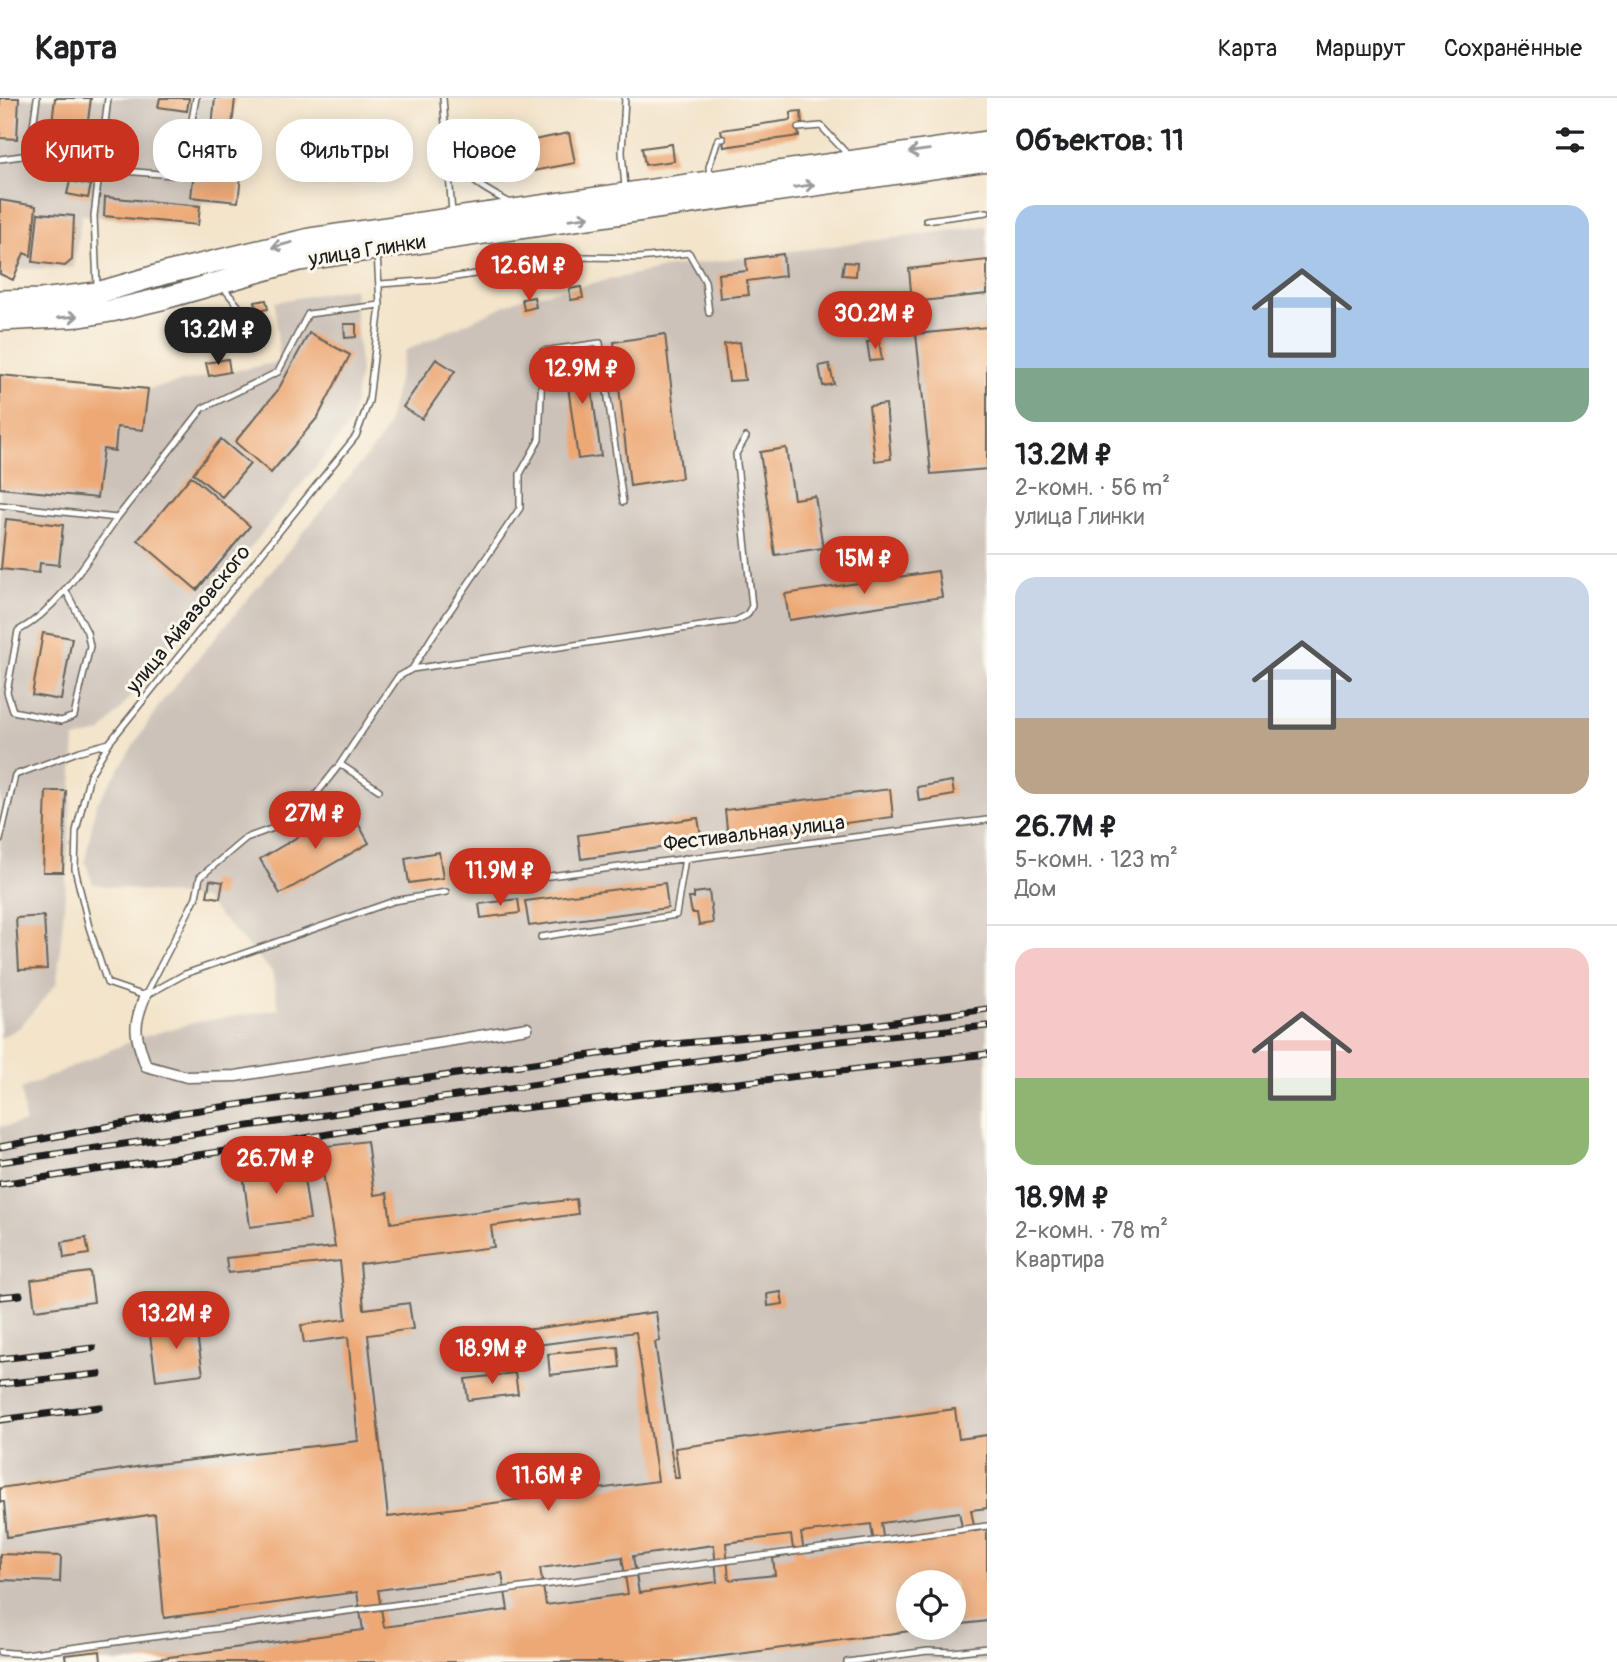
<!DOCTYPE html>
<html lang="ru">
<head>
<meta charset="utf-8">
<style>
	:root { --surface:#fff; --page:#f2f2f2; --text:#202124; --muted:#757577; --line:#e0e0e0; --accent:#c8321e }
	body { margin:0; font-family:Pangolin,sans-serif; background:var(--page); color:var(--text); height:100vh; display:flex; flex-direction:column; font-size:26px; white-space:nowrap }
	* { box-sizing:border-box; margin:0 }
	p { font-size:23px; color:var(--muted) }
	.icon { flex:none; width:38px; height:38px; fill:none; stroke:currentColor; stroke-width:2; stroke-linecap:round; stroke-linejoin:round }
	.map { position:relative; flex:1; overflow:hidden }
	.sheet { display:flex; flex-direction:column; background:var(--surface); width:630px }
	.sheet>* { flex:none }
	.guide { position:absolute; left:21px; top:21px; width:665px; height:63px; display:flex; gap:14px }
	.fabs { position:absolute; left:896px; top:1472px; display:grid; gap:14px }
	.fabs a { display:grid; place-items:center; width:70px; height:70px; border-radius:50%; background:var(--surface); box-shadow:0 4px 18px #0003; font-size:35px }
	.price { position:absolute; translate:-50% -60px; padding:0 16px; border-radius:24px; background:var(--accent); color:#fff; font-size:23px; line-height:46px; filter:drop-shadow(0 2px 4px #0008) }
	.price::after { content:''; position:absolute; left:50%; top:42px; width:21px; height:16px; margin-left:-10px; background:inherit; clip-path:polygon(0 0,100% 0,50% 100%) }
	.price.on { background:#222; color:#fff }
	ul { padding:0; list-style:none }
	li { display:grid; align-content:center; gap:14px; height:371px; padding:0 28px }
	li+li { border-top:2px solid var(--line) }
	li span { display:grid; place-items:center; height:217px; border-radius:21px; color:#555 }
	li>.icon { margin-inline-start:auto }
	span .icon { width:126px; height:126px; fill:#fffc; stroke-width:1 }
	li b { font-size:30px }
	h2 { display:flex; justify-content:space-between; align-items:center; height:84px; padding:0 28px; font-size:30px }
	.tag { padding:0 24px; border-radius:28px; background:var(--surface); box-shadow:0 4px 18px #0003; font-size:24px; line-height:63px }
	.tag.on { background:var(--accent); color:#fff }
	header { display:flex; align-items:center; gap:42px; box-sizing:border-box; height:98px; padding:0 35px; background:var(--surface); border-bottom:2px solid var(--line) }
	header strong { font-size:33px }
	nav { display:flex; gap:38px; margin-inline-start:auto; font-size:24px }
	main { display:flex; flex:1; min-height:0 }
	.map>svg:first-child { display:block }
	.industrial { fill:#ccc2b9; fill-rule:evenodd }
	.building { fill:#eda875; fill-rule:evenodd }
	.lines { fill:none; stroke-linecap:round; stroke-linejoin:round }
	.lane-casing { stroke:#676259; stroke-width:8 }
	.street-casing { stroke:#676259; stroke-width:13 }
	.highway-casing { stroke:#676259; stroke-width:24 }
	.lane { stroke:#fff; stroke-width:5 }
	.street { stroke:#fff; stroke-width:10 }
	.highway { stroke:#fff; stroke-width:21 }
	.rail-casing { stroke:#1c1c1c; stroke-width:7 }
	.rail { stroke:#fbf7ec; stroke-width:4.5; stroke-dasharray:13; stroke-linecap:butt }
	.oneway { stroke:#999 }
	.labels { text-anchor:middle; stroke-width:6; stroke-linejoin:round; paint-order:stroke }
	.street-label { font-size:21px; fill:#1c1c1c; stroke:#fbf7ec }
</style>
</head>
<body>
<header>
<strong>Карта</strong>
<nav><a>Карта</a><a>Маршрут</a><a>Сохранённые</a></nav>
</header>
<main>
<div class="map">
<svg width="987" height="1564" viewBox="0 0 987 1564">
	<rect width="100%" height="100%" fill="#fbf7ec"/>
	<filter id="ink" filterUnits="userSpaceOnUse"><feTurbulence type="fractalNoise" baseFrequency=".0143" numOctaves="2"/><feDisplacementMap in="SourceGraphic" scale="14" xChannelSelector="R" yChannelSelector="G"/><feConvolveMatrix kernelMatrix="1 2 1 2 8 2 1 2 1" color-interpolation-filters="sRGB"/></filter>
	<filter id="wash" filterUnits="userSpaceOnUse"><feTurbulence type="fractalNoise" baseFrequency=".00686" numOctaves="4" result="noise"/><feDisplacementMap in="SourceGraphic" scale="28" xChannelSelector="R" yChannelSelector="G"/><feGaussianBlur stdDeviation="1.57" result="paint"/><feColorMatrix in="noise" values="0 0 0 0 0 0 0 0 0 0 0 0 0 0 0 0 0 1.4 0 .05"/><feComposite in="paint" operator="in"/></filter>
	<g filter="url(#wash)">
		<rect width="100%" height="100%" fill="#f3e4ca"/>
		<path class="industrial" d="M0 0H235L231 38 245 55 238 106 202 104 199 129 82 117 73 170 0 171Z
			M987 128V1564H0V1029L25 1025 21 991 136 941 192 925 279 911 272 874 204 801 93 786 85 763 96 707 160 606 377 346 387 329 405 253 521 200 670 169ZM908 1484H954V1530H908Z
			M354 190 360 273 351 325 101 635 75 641 66 786 57 885 19 930 0 940V277L148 291 279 264 275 204Z"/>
		<g id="blocks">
			<path class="building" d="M0 0H19L17 41 0 40Z
				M55 0H91L87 30 52 25Z
				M160 0H189L187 13 158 9Z
				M215 0H235L231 38H211Z
				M801 13 802 26 797 27 799 38 724 49 721 32 791 22V14Z
				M569 35 575 65 533 73 531 66 523 67 519 45Z
				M672 46 674 63 645 67 642 50Z
				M196 56 243 61 238 104 191 99Z
				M70 83 91 87 88 100 67 96Z
				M105 99 200 108 198 127 104 118Z
				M0 102 36 108 31 158 24 155 13 182 0 176Z
				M38 115 74 118 72 162 65 168 33 164Z
				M783 156 785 178 747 183 749 197 720 200 718 176 747 173 746 161Z
				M987 162V196L912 204 909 171Z
				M844 164 857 165 856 178 842 177Z
				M581 189 583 200 571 202 569 191Z
				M534 199 536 209 524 212 522 201Z
				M266 202 268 211 257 213 255 204Z
				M195 216 198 228 184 231 181 219Z
				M254 221 256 244 226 247 224 225Z
				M344 226H356V239L345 240Z
				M987 229V371L931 376 916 236Z
				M309 235 350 257 318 319 271 375 235 344 278 292Z
				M665 236 682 380 630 388 614 244Z
				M879 242 882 262 870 263 867 244Z
				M740 244 745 282 729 283 724 246Z
				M587 256 601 358 578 361 564 259Z
				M228 261 230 274 209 278 206 265Z
				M436 261 455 273 422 321 403 309Z
				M829 266 834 286 823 288 819 268Z
				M0 277 148 291 143 332 117 329 115 353 103 351 97 400 0 390Z
				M886 306 891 361 875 363 869 308Z
				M221 341 250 366 222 399 193 375Z
				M786 350 794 401 815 398 823 450 775 457 760 354Z
				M191 378 250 428 197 492 138 442Z
				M6 421 63 427 59 467 40 465 39 475 1 471Z
				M938 473 942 499 789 522 785 496Z
				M43 535 72 540 61 602 32 597Z
				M952 683 954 697 919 703 917 689Z
				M890 691 893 719 728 740 725 712Z
				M46 693H66L63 774H43Z
				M349 709 369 745 280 796 260 761Z
				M698 720 702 744 581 761 578 737Z
				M439 754 443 780 409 785 405 760Z
				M210 782 223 784 220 800 207 798Z
				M665 785 668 810 529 828 525 803Z
				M709 793 713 825 699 827 697 815H692L689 800H694V795Z
				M518 801 520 815 481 820 479 806Z
				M44 818 47 871 19 872 16 820Z
				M367 1043 374 1097 387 1095 391 1125 576 1101 578 1116 491 1128 494 1149 360 1166 364 1211 409 1205 413 1231 368 1237 388 1419 658 1383 636 1234 483 1254 481 1238 656 1214 660 1243 655 1244 675 1380H679L675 1350 955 1311 959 1341 987 1337V1410L971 1412 975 1433 987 1431V1523L954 1527V1484H908V1530L925 1531 678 1564H134L363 1532 357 1494 164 1520 155 1416 7 1439 4 1404H0V1390L149 1367 358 1343 348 1239 304 1245 301 1227 346 1221 340 1163 228 1175 226 1160 335 1149 319 1049ZM959 1414 963 1434 884 1445 881 1425ZM871 1426 874 1446 804 1455 801 1435ZM791 1437 794 1457 773 1460 775 1477 729 1482 726 1445ZM714 1447 717 1484 639 1495 633 1458ZM622 1459 628 1496 546 1507 540 1470ZM502 1475 508 1512 384 1529 378 1492Z
				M302 1067 310 1121 250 1129 243 1075Z
				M86 1140 89 1156 64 1160 62 1144Z
				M90 1174 94 1204 35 1212 31 1182Z
				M781 1194 783 1206 768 1208 767 1196Z
				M195 1224 203 1276 156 1282 149 1230Z
				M618 1249 620 1269 550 1277 548 1256Z
				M515 1275 518 1296 468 1302 465 1281Z
				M0 1456 61 1458 60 1484 0 1482Z
				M100 1553 101 1564H66L65 1557Z"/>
		</g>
	</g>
	<g filter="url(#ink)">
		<use href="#blocks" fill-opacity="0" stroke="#676259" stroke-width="2"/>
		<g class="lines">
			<defs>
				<path id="lane" d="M443 0 452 115
					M798 30 821 28 849 58
					M446 46C467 82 476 87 512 106
					M0 61 29 57 37 0
					M99 71 173 77 179 75 183 70 196 0
					M710 78 709 69 718 41H723
					M625 90 622 54 625 0
					M926 122 987 114
					M380 186 436 182 586 159 638 160 689 155 705 183 709 215
					M97 188 94 118 108 0
					M222 188 240 210
					M0 407 117 420 203 310 278 274 308 216 380 207
					M65 491 87 534 90 548 74 618 61 623 13 613 7 594 18 533C61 509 89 459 117 420
					M412 571 735 523 747 517 752 508 736 356 746 339
					M379 692 340 666 398 579 412 571 432 539 520 410V376L539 342 543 253 600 245 623 404
					M0 742 15 677 80 653 109 645
					M526 781 987 722
					M541 839 676 817 685 760
					M145 898 107 885 89 829 75 771 76 733 90 677 109 645 356 338 369 303 380 207 377 155
					M145 898 185 876 394 803 446 794
					M145 898 196 799 200 779 246 740 296 722 340 666
					M0 1554 25 1556 987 1428
					M847 1564 928 1553 954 1554 987 1550"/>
				<path id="street" d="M145 898C132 930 135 936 146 968L187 979 236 978 527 930"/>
				<path id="highway" d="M0 203 41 202 97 195 166 175 310 141 987 44
					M0 222 81 218 111 213 165 200 299 162 987 62"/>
			</defs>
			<use href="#lane" class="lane-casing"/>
			<use href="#street" class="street-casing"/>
			<use href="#highway" class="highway-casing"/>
			<use href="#lane" class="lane"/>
			<use href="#street" class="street"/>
			<use href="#highway" class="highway"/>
			<defs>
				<path id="rail" d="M0 1049 179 1015 663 947 866 928 987 911
					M0 1064 821 945 987 928
					M0 1086 259 1048 387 1026 987 956
					M0 1199 20 1197
					M0 1261 93 1250
					M0 1286 99 1276
					M0 1322 100 1309"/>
			</defs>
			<use href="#rail" class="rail-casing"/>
			<use href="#rail" class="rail"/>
		</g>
		<defs><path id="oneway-shaft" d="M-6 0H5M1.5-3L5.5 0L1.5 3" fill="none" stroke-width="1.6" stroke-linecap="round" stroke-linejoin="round" transform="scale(1.75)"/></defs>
		<g class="oneway">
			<use href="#oneway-shaft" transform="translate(919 53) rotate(172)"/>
			<use href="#oneway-shaft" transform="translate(804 88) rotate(-8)"/>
			<use href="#oneway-shaft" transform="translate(579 120) rotate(-8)"/>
			<use href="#oneway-shaft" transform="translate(282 147) rotate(166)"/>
			<use href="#oneway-shaft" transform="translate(68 219) rotate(-5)"/>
		</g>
	</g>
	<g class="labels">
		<g class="street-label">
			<text transform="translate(367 152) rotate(-9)" y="7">улица Глинки</text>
			<text transform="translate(188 521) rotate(-51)" y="7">улица Айвазовского</text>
			<text transform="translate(754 735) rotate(-7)" y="7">Фестивальная улица</text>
		</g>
	</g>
</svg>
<div class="fabs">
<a><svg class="icon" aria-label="locate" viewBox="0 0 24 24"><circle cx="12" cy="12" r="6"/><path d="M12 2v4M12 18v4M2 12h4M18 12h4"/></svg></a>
</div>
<b class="price" style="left:529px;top:205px">12.6M ₽</b>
<b class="price" style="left:875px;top:253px">30.2M ₽</b>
<b class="price on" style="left:218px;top:269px">13.2M ₽</b>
<b class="price" style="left:582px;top:308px">12.9M ₽</b>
<b class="price" style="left:864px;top:498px">15M ₽</b>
<b class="price" style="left:315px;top:753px">27M ₽</b>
<b class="price" style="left:500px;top:810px">11.9M ₽</b>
<b class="price" style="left:276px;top:1098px">26.7M ₽</b>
<b class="price" style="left:176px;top:1253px">13.2M ₽</b>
<b class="price" style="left:492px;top:1288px">18.9M ₽</b>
<b class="price" style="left:548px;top:1415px">11.6M ₽</b>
<div class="guide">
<a class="tag on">Купить</a>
<a class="tag">Снять</a>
<a class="tag">Фильтры</a>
<a class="tag">Новое</a>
</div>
</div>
<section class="sheet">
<h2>Объектов: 11<svg class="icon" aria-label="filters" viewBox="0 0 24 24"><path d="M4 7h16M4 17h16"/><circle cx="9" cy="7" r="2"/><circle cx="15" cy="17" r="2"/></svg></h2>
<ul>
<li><span style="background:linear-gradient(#a9c7e8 75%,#7fa58c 0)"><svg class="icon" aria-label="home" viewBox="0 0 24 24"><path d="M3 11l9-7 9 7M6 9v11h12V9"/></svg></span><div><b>13.2M ₽</b><p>2-комн. · 56 m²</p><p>улица Глинки</p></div></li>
<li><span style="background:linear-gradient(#c9d6e8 65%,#b9a48a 0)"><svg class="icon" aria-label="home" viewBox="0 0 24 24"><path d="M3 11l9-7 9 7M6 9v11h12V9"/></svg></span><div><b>26.7M ₽</b><p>5-комн. · 123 m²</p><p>Дом</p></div></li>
<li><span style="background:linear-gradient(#f6c9c9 60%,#8fb573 0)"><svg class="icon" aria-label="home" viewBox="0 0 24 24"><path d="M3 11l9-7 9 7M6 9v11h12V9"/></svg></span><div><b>18.9M ₽</b><p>2-комн. · 78 m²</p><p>Квартира</p></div></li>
</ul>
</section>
</main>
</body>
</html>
